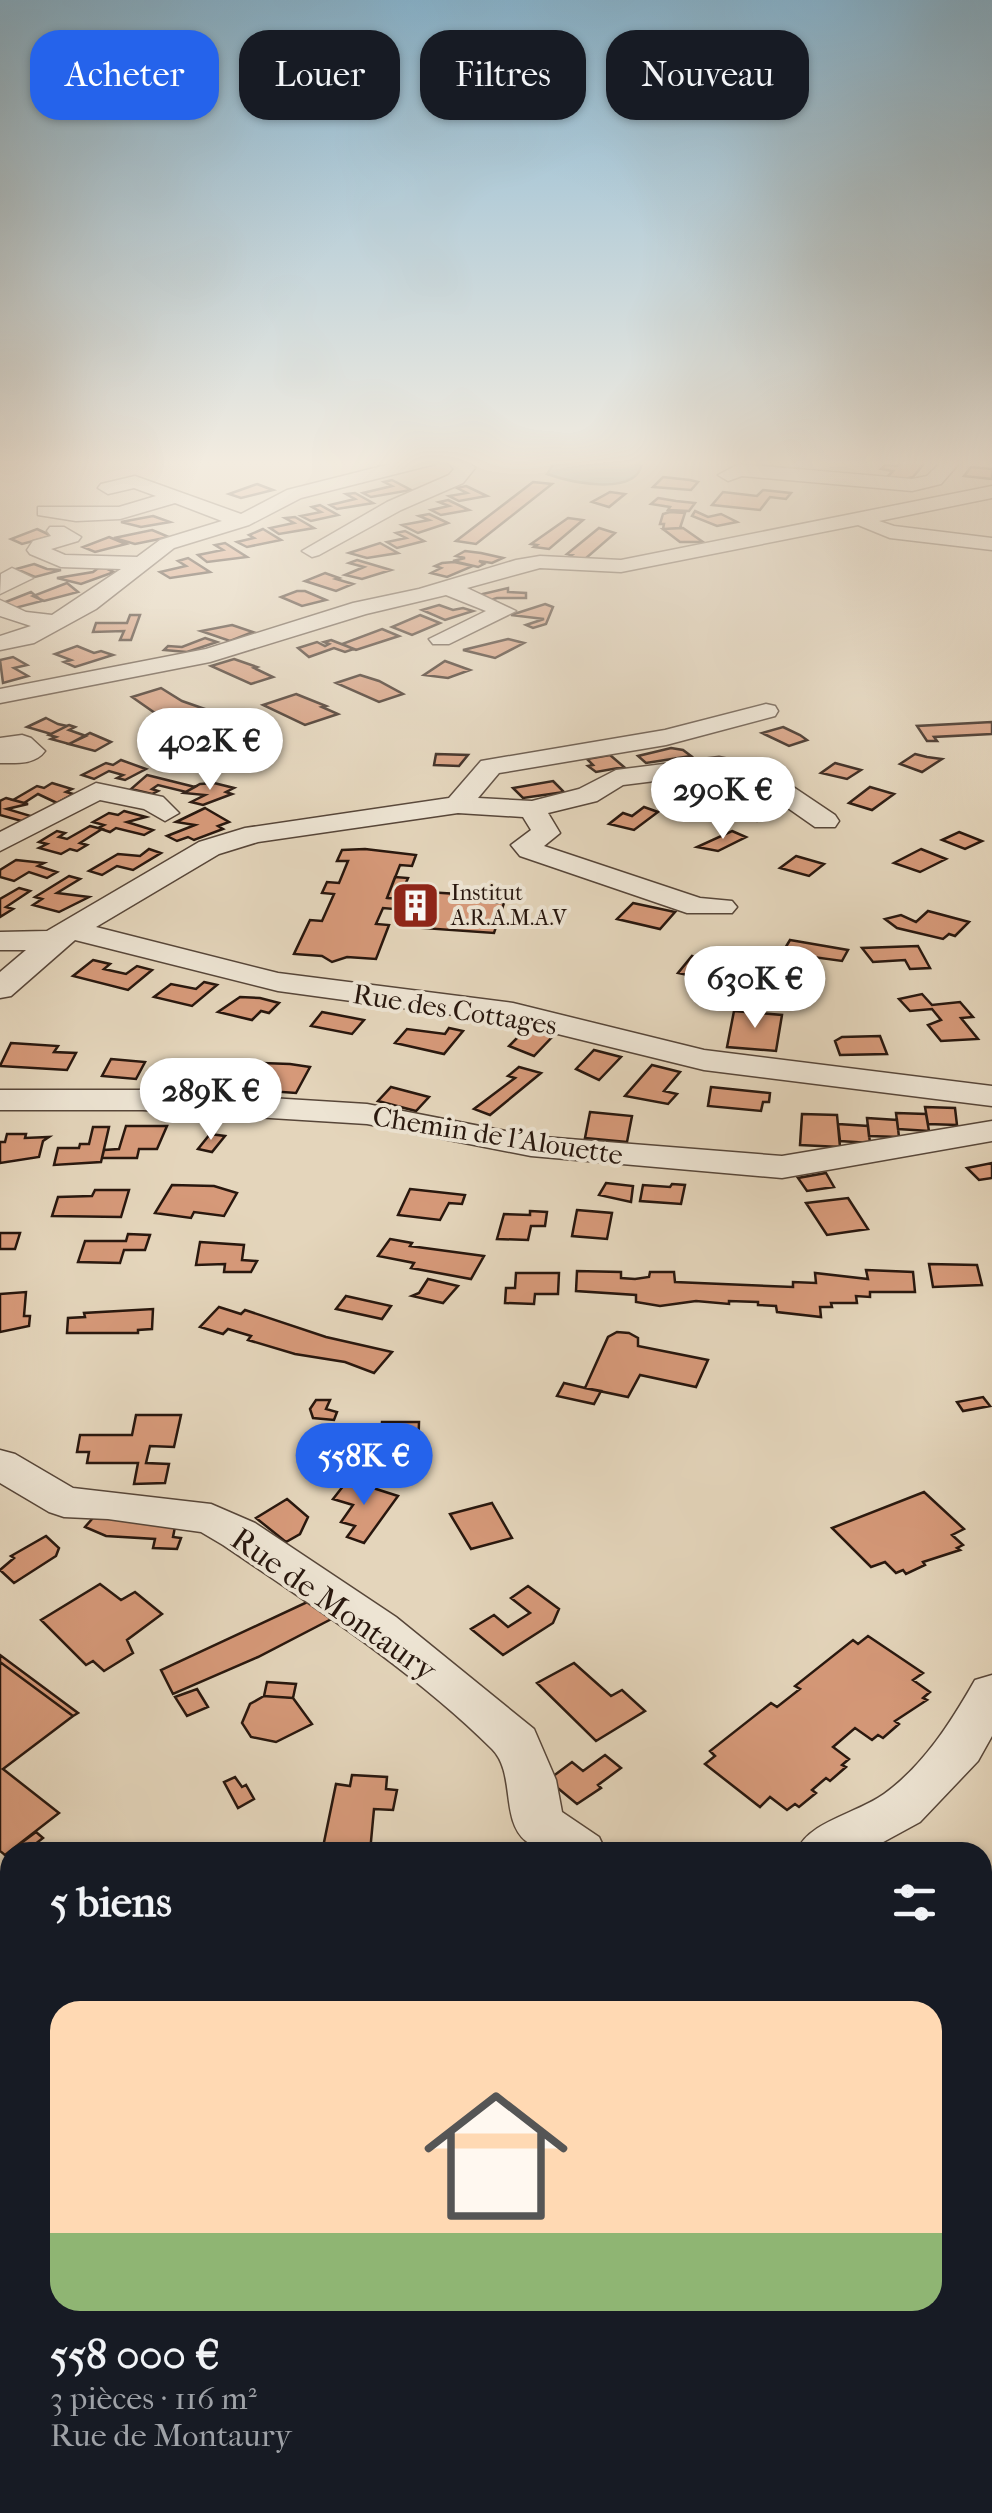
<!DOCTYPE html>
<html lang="fr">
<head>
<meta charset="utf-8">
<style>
	:root { --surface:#171b24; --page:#242831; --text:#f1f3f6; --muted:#9ea1a6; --accent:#2563eb }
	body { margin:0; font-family:"IM FELL French Canon",serif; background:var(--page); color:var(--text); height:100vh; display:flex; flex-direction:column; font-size:38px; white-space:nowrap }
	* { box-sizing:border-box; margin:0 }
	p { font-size:32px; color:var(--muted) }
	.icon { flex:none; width:55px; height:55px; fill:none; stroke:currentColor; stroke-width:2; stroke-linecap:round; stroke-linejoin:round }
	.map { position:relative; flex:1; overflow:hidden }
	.side { position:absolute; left:0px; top:1842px; width:992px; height:672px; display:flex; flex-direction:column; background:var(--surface); border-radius:30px 30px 0 0; box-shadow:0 2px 8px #0004 }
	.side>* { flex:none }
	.guide { position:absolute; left:30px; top:30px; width:932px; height:90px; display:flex; gap:20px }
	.price { position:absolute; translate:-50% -85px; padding:0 22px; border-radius:35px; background:#fff; color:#222; font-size:32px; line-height:65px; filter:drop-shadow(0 2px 5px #0008) }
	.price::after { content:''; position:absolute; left:50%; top:60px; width:30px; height:22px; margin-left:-15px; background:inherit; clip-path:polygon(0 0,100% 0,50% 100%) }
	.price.active { background:var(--accent); color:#fff }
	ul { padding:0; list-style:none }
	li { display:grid; align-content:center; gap:20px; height:530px; padding:0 50px }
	li span { display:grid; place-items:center; height:310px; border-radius:30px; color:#555 }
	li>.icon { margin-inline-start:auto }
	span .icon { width:180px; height:180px; fill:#fffc; stroke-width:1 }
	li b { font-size:42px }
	h2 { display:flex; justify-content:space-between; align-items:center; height:120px; padding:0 50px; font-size:42px }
	.chip { padding:0 35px; border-radius:30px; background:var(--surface); box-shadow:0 2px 8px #0004; font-size:35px; line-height:90px }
	.chip.active { background:var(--accent); color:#fff }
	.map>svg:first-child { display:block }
	.water { fill:#95b8b2; stroke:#697870; stroke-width:2.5 }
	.building { fill:#d69979; stroke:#28170e; stroke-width:2.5 }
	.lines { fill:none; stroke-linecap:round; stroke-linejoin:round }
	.minor-casing { stroke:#574639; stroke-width:3 }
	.minor { fill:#ede4d3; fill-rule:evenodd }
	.labels { text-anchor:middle; stroke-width:8; stroke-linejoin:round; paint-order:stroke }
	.far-poi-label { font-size:22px; fill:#28170e; stroke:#ede4d3; text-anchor:start }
	.street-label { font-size:28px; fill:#28170e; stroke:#ede4d3 }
	.near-street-label { font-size:32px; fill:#28170e; stroke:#ede4d3 }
</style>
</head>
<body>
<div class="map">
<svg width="992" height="2513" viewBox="0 0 992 2513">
	<rect width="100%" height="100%" fill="#e4d5bb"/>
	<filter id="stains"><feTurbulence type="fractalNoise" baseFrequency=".002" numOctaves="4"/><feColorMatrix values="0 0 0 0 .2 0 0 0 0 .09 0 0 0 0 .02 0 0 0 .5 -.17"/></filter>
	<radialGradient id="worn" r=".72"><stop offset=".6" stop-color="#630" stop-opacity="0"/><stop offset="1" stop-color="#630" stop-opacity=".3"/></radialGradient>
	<path class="water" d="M556 460H635L642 464C635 497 570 482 547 474Z"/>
	<path class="building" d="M902 460H927L913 477 905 479 887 477 893 471 881 469 885 465 897 466Z
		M971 467 992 469V479L964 476Z
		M663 477 690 480 698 482 691 490 653 487Z
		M392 480 411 490 371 497 363 493 392 486 384 482Z
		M533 482 552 484 476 544 456 541Z
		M257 484 273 490 241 498 229 494Z
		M466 486 487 496 459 501 449 496 467 493 457 488Z
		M763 490 791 493 786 499 770 497 760 510 712 505 723 492 757 496Z
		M610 492 625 494 609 507 592 502Z
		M355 493 373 503 337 509 330 505 355 499 346 494Z
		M658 498 676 501 695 503 689 511 668 510 670 507 651 504Z
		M448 500 469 510 441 515 431 510 449 506 439 502Z
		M320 505 338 515 311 521 301 516 321 512 312 507Z
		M695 511 708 517 721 514 737 522 717 526 692 516Z
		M670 512 685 513 680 528 663 529 664 524H660L663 514Z
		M429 514 448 523 418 533 402 525 429 520 419 516Z
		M153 516 170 522 141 527 121 522Z
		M295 517 314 528 279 534 270 528 294 523 285 518Z
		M568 518 583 520 549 549 534 547 537 545 531 544Z
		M599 528 615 533 585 559 569 557 572 555 567 554Z
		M683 528 703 542H680L663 529Z
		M37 529 52 536 22 544 11 539Z
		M263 529 281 540 247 547 237 542 254 538 249 535Z
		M152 530 169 537 135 544 114 538Z
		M405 531 424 541 397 548 387 542 406 538 396 533Z
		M109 537 126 544 95 552 83 547Z
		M225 543 247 557 207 562 198 555 223 550 215 545Z
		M380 543 398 553 367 558 349 553Z
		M465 551 481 553 503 558 492 563 479 561 484 564 478 567 453 561 465 558 456 556Z
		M188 558 210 572 170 578 160 572 186 566 178 561Z
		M357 560 391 570 362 579 345 575 364 567 349 563Z
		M454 562 473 566 447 577 431 573 441 568 435 566 442 563Z
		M34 564 47 569 61 570 35 577 16 569Z
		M101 566 114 572 81 584 57 578 93 572Z
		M325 573 339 578 336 579 353 584 336 591 305 581Z
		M67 583 78 592 44 601 33 596Z
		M508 588V592L526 593V598H497L487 601 474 596Z
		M297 591H305L326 600 302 606 281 597Z
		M31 592 42 601 15 608 3 603Z
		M545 604 553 607 546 624 533 628 526 625 544 619 511 615Z
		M439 605 453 610 463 608 473 611 445 620 422 610Z
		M130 615H140L131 640H120L124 631 93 632 96 623H127Z
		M420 615 440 623 412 635 392 627Z
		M232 625 253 632 230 641 201 631Z
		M382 629 399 636 356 650 342 644Z
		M205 638 217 642 187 652 164 650 168 646 182 647Z
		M508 639 524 643 495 658 463 650Z
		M331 640 354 649 345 652 334 648 309 657 298 648 317 642 325 646 329 644 324 642Z
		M77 646 94 653 101 651 113 655 75 667 64 662 71 660 55 654Z
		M13 657 27 665 14 668 28 676 3 683 0 660Z
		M234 659 257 667 254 668 273 677 251 684 211 666Z
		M445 661 470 670 448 678 424 675Z
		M360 675 379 681 403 694 379 702 336 683Z
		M161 688 182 701 202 708 173 717 160 711 155 713 132 697Z
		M296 694 326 706 322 707 338 714 305 725 263 705Z
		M221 710 260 727 256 728 271 736 243 745 202 723 216 719 207 714Z
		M46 718 58 724 67 726 51 734 27 727Z
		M992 722V734L934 737 937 741H927L917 726Z
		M69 725 75 727 69 730 86 736 69 744 51 739 56 737 49 735Z
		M783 727 800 735 807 740 789 746 762 733Z
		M90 733 111 742 95 751 69 744Z
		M671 748 683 750 691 756 646 763 638 756Z
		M436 754 468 755 459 766 434 765Z
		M915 754 927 757 942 759 922 772 900 764Z
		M610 755 624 767 596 772 588 766 593 765 587 759Z
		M121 760 146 769 125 780 117 778 123 775 109 771 94 779 82 775 106 763 113 765Z
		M835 763 861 770 847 779 821 773Z
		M147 775 195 787 186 792 158 785 152 789 158 791 152 794 131 789Z
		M697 776 719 784 697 790 702 792 696 796 704 799 686 808 674 804 682 800 673 796 682 791 673 788Z
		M553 781 564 792 523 798 513 788Z
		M52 783 72 789 66 792 73 794 57 803 38 794 24 803 13 800 37 786 44 788Z
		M214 783 234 788 226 792 232 794 203 805 191 802 205 795 184 793 200 784Z
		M870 787 894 794 872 810 849 803Z
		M6 798 28 804 7 809 34 817 25 822 0 815V801Z
		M730 798 753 806 763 801 783 807 757 821 722 812 730 808 718 804Z
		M644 807 658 812 634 830 609 824 623 813 632 816Z
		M205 808 229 822 218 826 223 829 194 840 188 837 177 841 167 836 195 825 176 822Z
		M124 811 146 817 127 822 153 830 144 835 116 828 110 832 98 828 104 825 93 822 109 813 118 815Z
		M90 826 102 829 80 843 87 845 77 851 70 849 61 854 39 848 47 844 39 842 57 831 65 833 59 837 67 839Z
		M732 831 746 837 718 851 697 847Z
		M959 832 982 841 965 849 942 840Z
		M149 849 161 853 133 870 117 866 102 875 89 871 118 854 140 856Z
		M365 849 416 855 412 866 400 865 387 898 408 899 412 891 473 895 471 901 504 903 494 933 422 928 429 912 383 908 376 924 389 925 376 959 347 957 332 962 322 956 294 954 310 920 322 921 334 894 322 893 327 882 339 883 348 861H337L342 850Z
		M921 849 946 859 920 872 894 863Z
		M796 856 824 864 809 876 780 868Z
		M16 860 44 863 38 866 57 872 47 878 29 872 14 881 0 877V870Z
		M69 876 80 879 57 893 89 897 59 912 33 905 42 899 35 897Z
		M395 877 408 878 399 899 387 898Z
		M19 888 30 891 6 907 13 909 0 917V899Z
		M633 903 675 912 660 929 617 919Z
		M928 911 969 922 955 936 949 934 943 939 897 928 885 919 901 915 916 922Z
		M790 940 848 950 842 961 799 955 791 969 800 971 795 979 769 975Z
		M918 946 930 968 910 969 905 960 873 962 862 948Z
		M692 956 725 963 712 980 678 973Z
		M93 960 110 964 104 969 126 974 137 966 152 970 128 990 73 976Z
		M204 982 217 985 192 1006 154 997 171 984 196 989Z
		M922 994 932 1005 960 1002 973 1017 961 1018 978 1039 941 1041 928 1025 941 1020 932 1009 910 1011 899 999Z
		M240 997 260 998 279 1003 269 1013 261 1011 252 1020 218 1012Z
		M734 1011 782 1015 776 1051 727 1047Z
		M322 1012 364 1020 352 1034 311 1026Z
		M528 1027 555 1034 534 1056 509 1046Z
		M449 1028 463 1031 444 1054 395 1043 407 1029 445 1034Z
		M880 1036 887 1054 840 1055 835 1041 842 1037Z
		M11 1043 58 1046 54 1052 76 1053 67 1070 0 1066Z
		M594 1050 621 1057 599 1080 576 1069Z
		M111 1059 145 1062 136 1079 102 1076Z
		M262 1063 290 1064 310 1067 296 1093 254 1090 265 1068 259 1067Z
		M183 1064 229 1067 219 1086 173 1082Z
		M652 1065 680 1072 664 1091 677 1094 668 1104 625 1096Z
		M519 1067 541 1073 490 1115 474 1109 515 1078 508 1076Z
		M391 1087 429 1097 416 1111 378 1101Z
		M711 1087 770 1093 769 1102H763L761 1111 708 1106Z
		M925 1107 955 1108 957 1125 928 1124Z
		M590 1112 632 1116 627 1142 585 1138Z
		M896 1113 926 1114 929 1131 898 1129Z
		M802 1114 837 1115 840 1147 800 1145Z
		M867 1118 897 1120 899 1137 869 1136Z
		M838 1124 868 1126 870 1143 840 1141Z
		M126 1126H167L157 1149H139L137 1158H102L104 1150 119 1149Z
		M93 1127H109L101 1162 54 1165 58 1148H79L80 1144H89Z
		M7 1134H26L25 1138 49 1137 43 1141 39 1157 0 1163V1142H5Z
		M210 1134 225 1136 212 1152 198 1149Z
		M992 1163V1178L979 1180 967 1168Z
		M826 1173 834 1187 807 1191 798 1178Z
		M606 1183 633 1186 631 1202 599 1195Z
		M672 1184 685 1185 681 1204 640 1201 643 1185 670 1187Z
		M172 1185 214 1186 237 1193 224 1216 194 1212 191 1218 155 1213Z
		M410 1189 465 1195 462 1204 449 1203 440 1220 398 1215Z
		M95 1190H129L121 1217 52 1216 58 1197 92 1196Z
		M848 1198 868 1229 827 1235 806 1203Z
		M577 1210 612 1213 607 1239 572 1236Z
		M530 1211 547 1212 545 1226H531L528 1240 497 1239 504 1214 530 1215Z
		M0 1233H20L15 1249H0Z
		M128 1234 150 1235 145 1250H124L120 1263 78 1262 85 1241H126Z
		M390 1239 412 1243 410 1246 484 1256 471 1279 411 1268 414 1263 378 1256Z
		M200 1242 244 1245 242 1260 257 1261 251 1272H224L225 1264 196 1265Z
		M929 1264 977 1265 982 1285 933 1287Z
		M866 1270 913 1272 915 1292H870V1297L856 1296 857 1303H831L832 1307H820L821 1317 777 1312 776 1306 758 1305V1302L729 1301V1304L696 1301 660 1306 636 1302V1295L576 1291 577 1271 621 1272V1278L635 1279 649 1277 650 1272H674L675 1282 793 1287V1282L816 1283 815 1273 868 1279Z
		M516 1273H559L558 1294H535L534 1304 505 1303 506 1288H515Z
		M428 1279 458 1286 443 1303 412 1296 419 1293Z
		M26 1292 24 1316H30L29 1326 0 1332V1294Z
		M346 1296 391 1306 382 1319 336 1309Z
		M219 1307 241 1314 245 1310 326 1337 392 1352 374 1373 345 1362 295 1354 248 1340 251 1336 228 1329 223 1334 200 1327Z
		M153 1309 152 1329 138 1330V1333H67L68 1318 85 1317 84 1313Z
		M629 1333 638 1338V1346L708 1360 696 1387 640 1375 628 1397 585 1388 608 1337 617 1332Z
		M564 1383 585 1388 601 1391 594 1404 557 1396Z
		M983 1397 990 1406 963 1411 957 1402Z
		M316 1400H330L326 1409 337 1412 334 1420 313 1418 310 1409Z
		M136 1415H181L174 1447 150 1446 146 1463 169 1464 165 1483 134 1484 138 1463H87L89 1452H77L80 1435H132Z
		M382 1422H419L418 1455 380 1454Z
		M348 1480 398 1496 364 1543 347 1537 355 1526 341 1522 353 1505 333 1499Z
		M924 1492 964 1529 952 1535 963 1545 957 1548 960 1550 923 1562 925 1565 906 1574 903 1570 896 1573 885 1562 871 1567 832 1528Z
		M287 1499 308 1517 300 1534 286 1542 256 1518Z
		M492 1503 512 1538 471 1549 450 1514Z
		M99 1511 175 1527 173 1537 181 1538 177 1549 153 1548 155 1539 106 1536 85 1527Z
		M46 1536 59 1548 56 1556 14 1583 0 1570 14 1558 11 1556Z
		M100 1584 121 1600 135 1592 162 1614 127 1640 133 1653 104 1671 93 1661 86 1665 41 1620Z
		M528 1586 559 1609 553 1623 503 1655 471 1629 494 1615 508 1627 530 1613 511 1598Z
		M318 1597 343 1613 258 1657 173 1694 161 1670Z
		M868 1636 923 1673 913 1680 930 1692 923 1698 927 1700 895 1721 899 1724 883 1738 878 1735 872 1740 855 1728 833 1747 849 1759 842 1765 846 1767 830 1781 826 1778 812 1790 816 1793 799 1807 795 1804 787 1810 770 1797 760 1807 705 1764 715 1756 710 1751 771 1703 777 1707 800 1689 795 1686 853 1640 858 1644Z
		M0 1655 78 1713 73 1716 0 1662Z
		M0 1662 73 1716 3 1769 59 1813 5 1855 0 1851Z
		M574 1663 611 1696 622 1690 645 1711 596 1741 537 1683Z
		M267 1682 296 1684 293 1698 264 1696Z
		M197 1689 208 1707 187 1716 175 1697Z
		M264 1696 293 1698 312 1724 276 1742 251 1737 242 1723 250 1704Z
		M605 1755 621 1768 598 1785 601 1788 577 1804 548 1780 572 1762 583 1771Z
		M352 1775 387 1777 386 1789 397 1790 393 1810 374 1809 370 1852H322L336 1784 350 1786Z
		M235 1777 242 1787 246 1785 254 1799 238 1808 224 1782Z
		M36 1832 43 1838 25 1852H10V1859L5 1855Z
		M10 1934V2118L0 2136V1936Z
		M992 2109V2167L982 2169V2111Z
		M982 2334 992 2341V2356L982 2372Z
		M982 2454 992 2458V2513H941L943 2505H982Z
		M121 2505H276L292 2513H116Z
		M875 2505H908L907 2513 896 2509 895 2513H868Z"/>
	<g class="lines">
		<defs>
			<path id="minor" d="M406 460H437L435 464 301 498 249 525 174 548 96 609 34 643 0 650V636L31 626 0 616V600L26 612 52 615 121 569 61 567 30 554 27 550 33 541 51 536 47 531 50 527H64L81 537 78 541 51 549 65 555 137 557 160 540 222 521 175 503 120 519 76 521 38 515V507H119L156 496 134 488 108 494 98 488 101 484 135 476 241 514 287 490Z
				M446 460H467L475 468 463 483 401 510 319 555 312 557 302 551 387 502 449 475 454 469Z
				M943 460H962L941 484 912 491 742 476 728 481 718 475 739 464 912 479 927 476Z
				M992 486V498L879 521 894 526 992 538V550L890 538 858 525 621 572 540 568 467 588 516 611 449 644H433L429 639 486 611 446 595 366 614 210 662 0 703V689L206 649 353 603 419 589 516 560 540 556 621 560Z
				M12 568 33 578 0 594 1 574Z
				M766 704 775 706 778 711 775 716 666 745 499 773 478 798 532 801 579 789 616 770 719 757 762 766 835 815 839 821 835 827H815L745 778 719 773 623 785 597 801 548 813 560 833 544 846 700 898 732 901 737 907 732 913H687L520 856 511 845 531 830 523 817 458 813 258 842 219 854 96 927 278 973 513 1003 704 1050 992 1086V1106L704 1070 513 1023 278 991 75 940 11 996 0 998V972L26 950H0V932L47 931 199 842 245 828 449 798 481 761 665 730Z
				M22 735 31 738 45 751C35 765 16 763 0 763V738Z
				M96 783 163 797 179 813 165 821 144 809 100 800 0 851V832Z
				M0 1090H143L367 1104 531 1136 782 1156 992 1121V1141L782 1178 531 1156 367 1124 143 1110H0Z
				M0 1450 15 1454 73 1488 211 1504 255 1523 396 1617 534 1729 556 1780 562 1812 599 1837 606 1852C579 1852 548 1859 526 1841 500 1820 516 1773 492 1749 415 1672 313 1606 223 1545L201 1532 108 1519 64 1517 49 1512 0 1483Z
				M992 1675V1736L978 1761 920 1822 865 1852H796C809 1821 856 1814 884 1794 924 1765 951 1722 975 1680Z"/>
		</defs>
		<use href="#minor" class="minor-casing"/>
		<use href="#minor" class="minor"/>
	</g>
	<linearGradient id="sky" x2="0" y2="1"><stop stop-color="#87b6d2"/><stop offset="0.57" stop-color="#f3ece0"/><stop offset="1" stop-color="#f3ece0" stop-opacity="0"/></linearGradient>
	<rect width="992" height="812" fill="url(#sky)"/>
	<defs>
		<symbol id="building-square" viewBox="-11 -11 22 22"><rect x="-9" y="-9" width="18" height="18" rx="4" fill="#8f2418" stroke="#ede4d3"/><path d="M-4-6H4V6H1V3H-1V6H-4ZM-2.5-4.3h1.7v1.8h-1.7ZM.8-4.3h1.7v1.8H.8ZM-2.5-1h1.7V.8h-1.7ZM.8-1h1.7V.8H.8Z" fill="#fff"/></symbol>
	</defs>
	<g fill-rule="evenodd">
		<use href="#building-square" x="388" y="878" width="55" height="55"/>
	</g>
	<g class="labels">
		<g class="far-poi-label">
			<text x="451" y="900">Institut<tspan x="451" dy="25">A.R.A.M.A.V</tspan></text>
		</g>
		<g class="street-label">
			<text transform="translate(455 1009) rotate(9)" y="10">Rue des Cottages</text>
			<text transform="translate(498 1135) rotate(9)" y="10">Chemin de l'Alouette</text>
		</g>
		<g class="near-street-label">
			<text transform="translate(334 1604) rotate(35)" y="11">Rue de Montaury</text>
		</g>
	</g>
	<rect width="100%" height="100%" filter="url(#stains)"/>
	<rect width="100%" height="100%" fill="url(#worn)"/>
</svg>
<b class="price" style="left:210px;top:793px">402K €</b>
<b class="price" style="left:723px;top:842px">290K €</b>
<b class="price" style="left:755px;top:1031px">630K €</b>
<b class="price" style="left:211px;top:1143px">289K €</b>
<b class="price active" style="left:364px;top:1508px">558K €</b>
<div class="guide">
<a class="chip active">Acheter</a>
<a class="chip">Louer</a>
<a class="chip">Filtres</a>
<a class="chip">Nouveau</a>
</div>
<section class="side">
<h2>5 biens<svg class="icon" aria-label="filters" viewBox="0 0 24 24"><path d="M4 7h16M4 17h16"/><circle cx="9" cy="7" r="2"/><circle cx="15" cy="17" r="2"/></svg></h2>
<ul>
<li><span style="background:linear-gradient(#ffd9b3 75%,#8fb573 0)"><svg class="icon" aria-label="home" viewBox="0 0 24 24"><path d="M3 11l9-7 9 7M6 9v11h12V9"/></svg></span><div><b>558 000 €</b><p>3 pièces · 116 m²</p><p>Rue de Montaury</p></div></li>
</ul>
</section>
</div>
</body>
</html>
